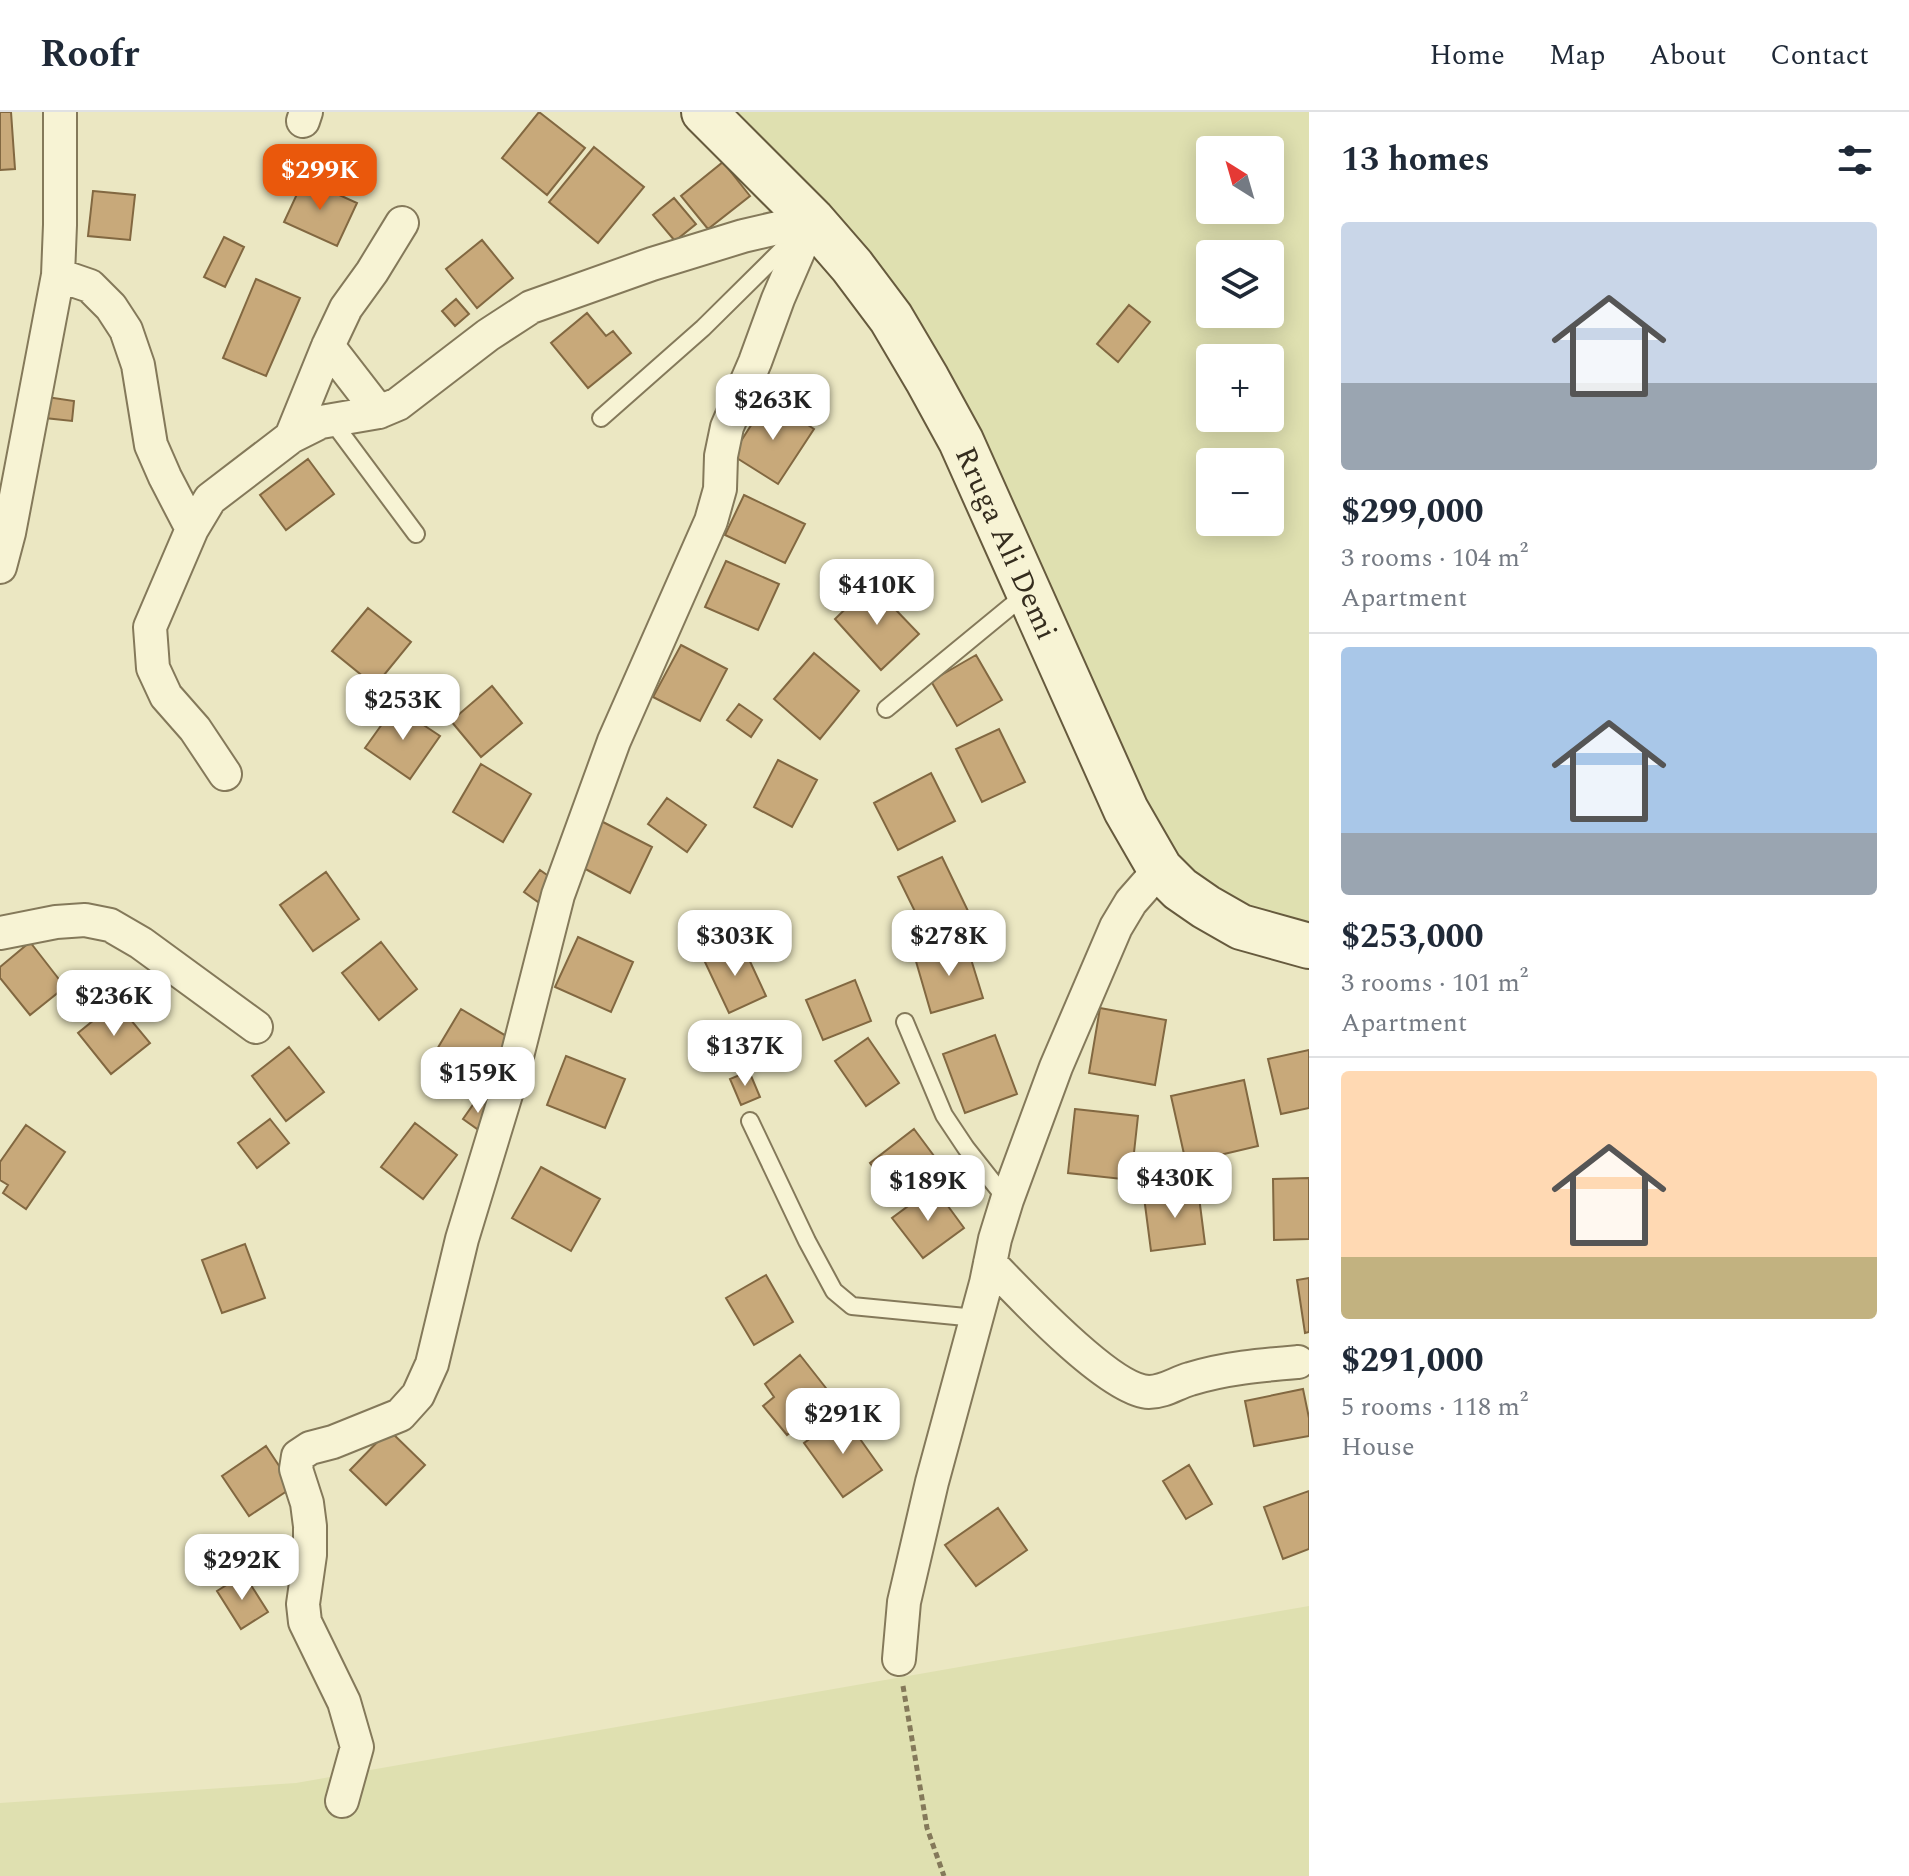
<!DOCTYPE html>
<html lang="en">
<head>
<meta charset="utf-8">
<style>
	:root { --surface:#fff; --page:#f2f2f3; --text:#1f2937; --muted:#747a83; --line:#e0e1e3; --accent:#ea580c }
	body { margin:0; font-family:Spectral,serif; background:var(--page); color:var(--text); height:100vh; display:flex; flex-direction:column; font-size:30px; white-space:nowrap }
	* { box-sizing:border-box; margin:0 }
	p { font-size:26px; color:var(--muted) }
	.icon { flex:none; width:44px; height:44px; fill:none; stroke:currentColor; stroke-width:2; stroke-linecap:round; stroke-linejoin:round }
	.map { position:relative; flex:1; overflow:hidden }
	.sheet { display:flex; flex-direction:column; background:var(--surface); width:600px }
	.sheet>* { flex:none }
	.needle { width:52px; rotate:323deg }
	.controls { position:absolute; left:1196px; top:24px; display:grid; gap:16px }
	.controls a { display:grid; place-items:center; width:88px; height:88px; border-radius:8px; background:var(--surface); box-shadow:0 4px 20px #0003; font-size:40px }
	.price { position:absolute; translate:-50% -68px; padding:0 18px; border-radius:16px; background:#fff; color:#222; font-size:26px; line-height:52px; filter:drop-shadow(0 2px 4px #0008) }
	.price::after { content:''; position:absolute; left:50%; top:48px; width:24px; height:18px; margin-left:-12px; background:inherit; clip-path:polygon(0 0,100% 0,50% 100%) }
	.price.current { background:var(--accent); color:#fff }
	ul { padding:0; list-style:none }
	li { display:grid; align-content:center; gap:16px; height:424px; padding:0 32px }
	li+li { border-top:2px solid var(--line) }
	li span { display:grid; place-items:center; height:248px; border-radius:8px; color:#555 }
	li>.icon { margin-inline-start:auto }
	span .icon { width:144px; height:144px; fill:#fffc; stroke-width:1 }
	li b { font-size:34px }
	h2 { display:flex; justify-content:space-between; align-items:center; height:96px; padding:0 32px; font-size:34px }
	header { display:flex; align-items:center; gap:48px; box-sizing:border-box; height:112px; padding:0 40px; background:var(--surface); border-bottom:2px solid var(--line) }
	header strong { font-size:38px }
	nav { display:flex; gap:44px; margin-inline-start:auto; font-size:28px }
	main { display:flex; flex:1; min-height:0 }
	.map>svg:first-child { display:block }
	.farmland { fill:#dfe0b0; fill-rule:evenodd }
	.building { fill:#c8a97a; stroke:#826841; stroke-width:2 }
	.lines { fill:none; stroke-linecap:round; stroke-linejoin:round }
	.service-casing { stroke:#84795a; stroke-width:20 }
	.minor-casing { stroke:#84795a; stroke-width:36 }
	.secondary-casing { stroke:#665a3d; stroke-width:48 }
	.path { stroke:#84795a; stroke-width:5; stroke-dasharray:6 4; stroke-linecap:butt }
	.service { stroke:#f7f3d4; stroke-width:16 }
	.minor { stroke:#f7f3d4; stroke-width:32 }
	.secondary { stroke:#f7f3d4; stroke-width:44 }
	.labels { text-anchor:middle; stroke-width:6; stroke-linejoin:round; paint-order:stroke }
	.street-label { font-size:30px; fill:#352d1e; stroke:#f3f0d1 }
</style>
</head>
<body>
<header>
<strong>Roofr</strong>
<nav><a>Home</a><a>Map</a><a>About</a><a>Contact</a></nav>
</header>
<main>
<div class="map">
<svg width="1309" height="1764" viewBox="0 0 1309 1764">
	<rect width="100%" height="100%" fill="#ebe7c2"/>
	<path class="farmland" d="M704 0H1309V834L1180 777 927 267ZM1210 38H1270V98H1210ZM1210 142H1270V202H1210ZM1210 246H1270V306H1210ZM1210 350H1270V410H1210Z
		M1309 1494V1764H0V1691L296 1671Z"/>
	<path class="building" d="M0 0H11L15 57 0 58Z
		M539 0 585 36 547 83 502 46Z
		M594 35 644 75 598 131 549 90Z
		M723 50 750 84 708 117 681 84Z
		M304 67 357 91 337 134 284 110Z
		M93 79 135 83 130 128 88 124Z
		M674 86 696 112 675 129 653 103Z
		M224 125 244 135 225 175 204 165Z
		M482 128 513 166 477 196 446 157Z
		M256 167 300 186 266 264 223 246Z
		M456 187 469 202 455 214 442 199Z
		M1129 193 1150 210 1118 250 1097 232Z
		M587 201 606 224 613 219 631 241 588 276 551 231Z
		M47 285 74 289 72 309 45 306Z
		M768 287 814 317 778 372 732 343Z
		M308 347 334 382 286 418 260 383Z
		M744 383 805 412 785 451 725 423Z
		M726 449 779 472 758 518 705 495Z
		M871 472 919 522 881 558 835 507Z
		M368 496 411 530 375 574 332 539Z
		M681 533 727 557 700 609 653 585Z
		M814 541 859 579 820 627 774 587Z
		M976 543 1002 588 957 614 931 569Z
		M492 574 522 611 481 645 451 609Z
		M739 592 762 608 751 625 727 608Z
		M395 594 440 624 410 667 365 636Z
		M999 617 1025 670 982 690 956 637Z
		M778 648 817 668 792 715 754 695Z
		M481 652 531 682 503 730 453 700Z
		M931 661 955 709 898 738 874 691Z
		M667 686 706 713 687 740 648 712Z
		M601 709 652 735 630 781 578 753Z
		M942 745 969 801 926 822 898 765Z
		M540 758 554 768 538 790 524 780Z
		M326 760 359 807 313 839 280 793Z
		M578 825 633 850 611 900 555 875Z
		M30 830 65 875 30 903 0 866V855Z
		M381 830 417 877 379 908 342 861Z
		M741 830 766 884 729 901 704 848Z
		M966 831 983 886 931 901 915 846Z
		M855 868 871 909 823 928 806 888Z
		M116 890 150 931 111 962 78 921Z
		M1100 896 1166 908 1155 973 1089 961Z
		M461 897 513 928 482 980 430 949Z
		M756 917 771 947 754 956 739 926Z
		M995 923 1017 982 965 1001 943 942Z
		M868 926 899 971 866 994 835 949Z
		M289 935 324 980 286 1009 252 964Z
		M1309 938V996L1281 1002 1268 947Z
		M566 944 625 967 605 1016 547 993Z
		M749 959 760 985 741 993 730 967Z
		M1244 968 1258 1034 1186 1051 1171 984Z
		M477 987 494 999 480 1019 463 1007Z
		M1075 997 1138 1004 1131 1068 1068 1061Z
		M270 1007 289 1031 257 1056 238 1031Z
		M415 1011 457 1043 423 1087 381 1055Z
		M26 1013 65 1040 26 1097 3 1081 8 1073 0 1068V1050Z
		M914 1017 940 1052 896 1086 870 1051Z
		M541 1055 600 1087 571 1139 512 1106Z
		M1309 1066V1127L1274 1128 1273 1067Z
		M934 1075 964 1116 923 1146 892 1106Z
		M1198 1077 1205 1132 1151 1139 1144 1085Z
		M245 1132 265 1186 222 1201 202 1148Z
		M766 1163 793 1210 754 1233 726 1186Z
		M1309 1166V1220L1305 1221 1297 1168Z
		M800 1243 833 1285 787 1323 763 1294 774 1285 765 1272Z
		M1303 1277 1309 1306V1324L1254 1334 1245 1289Z
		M843 1303 882 1358 843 1385 804 1331Z
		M389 1318 425 1353 386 1393 350 1358Z
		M266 1334 293 1375 249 1404 222 1364Z
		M1189 1353 1212 1392 1186 1407 1163 1369Z
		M1309 1379V1437L1283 1447 1264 1395Z
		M998 1396 1027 1438 976 1474 945 1433Z
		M244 1462 268 1500 241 1517 217 1479Z"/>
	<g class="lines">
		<defs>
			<path id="service" d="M601 306 703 216 795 125
				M332 309 416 422
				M886 597 1027 481
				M905 910 944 1003 966 1036 1007 1088
				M750 1009 807 1129 834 1179 852 1194 976 1206"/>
			<path id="minor" d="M303 9 306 0
				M58 163 90 174 111 195 126 218 138 253 151 333 165 365 192 417
				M328 234 379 300
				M291 325 328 234 346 196 372 160 402 111
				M0 455 9 421 58 163 60 113V0
				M225 662 195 617 166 584 153 556 150 515 192 417 210 387 291 325 321 310 379 300 398 292 488 223 531 195 652 152 743 124 812 108
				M0 821 56 810 85 808 110 813 141 831 256 915
				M990 1151C1019 1181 1110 1279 1149 1280 1164 1280 1176 1271 1190 1267 1225 1256 1262 1253 1298 1250
				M899 1547 904 1490 932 1370 986 1171 995 1127 1007 1088 1056 955 1116 815 1131 790 1160 757
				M342 1689 357 1635 344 1590 305 1510 303 1492 310 1443V1414L307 1391 296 1357 298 1344 310 1336 333 1330 400 1303 418 1283 432 1252 462 1127 514 956 558 783 614 629 711 409 720 377 721 344 727 315 755 250 778 187 812 108"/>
			<g id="secondary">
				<path id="s1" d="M704 0 812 108 852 154 891 206 927 267 961 329 1126 698 1160 757 1180 777 1206 795 1241 815 1309 834"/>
			</g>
		</defs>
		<use href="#service" class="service-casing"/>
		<use href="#minor" class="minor-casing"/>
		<use href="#secondary" class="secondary-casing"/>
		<path class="path" d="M903 1574 927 1716 944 1764"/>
		<use href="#service" class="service"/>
		<use href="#minor" class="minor"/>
		<use href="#secondary" class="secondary"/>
	</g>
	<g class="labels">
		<g class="street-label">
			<text dy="10" stroke="none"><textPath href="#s1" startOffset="532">Rruga Ali Demi</textPath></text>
		</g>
	</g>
</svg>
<div class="controls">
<a><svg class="needle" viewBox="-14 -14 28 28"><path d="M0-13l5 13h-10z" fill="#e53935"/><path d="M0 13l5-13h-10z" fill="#747a83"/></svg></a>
<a><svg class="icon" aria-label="layers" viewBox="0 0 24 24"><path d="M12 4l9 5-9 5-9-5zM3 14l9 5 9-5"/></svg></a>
<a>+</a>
<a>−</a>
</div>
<b class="price current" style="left:320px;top:100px">$299K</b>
<b class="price" style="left:773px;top:330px">$263K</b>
<b class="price" style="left:877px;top:515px">$410K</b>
<b class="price" style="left:403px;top:630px">$253K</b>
<b class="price" style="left:735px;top:866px">$303K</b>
<b class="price" style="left:949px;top:866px">$278K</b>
<b class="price" style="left:114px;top:926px">$236K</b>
<b class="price" style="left:745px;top:976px">$137K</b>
<b class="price" style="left:478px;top:1003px">$159K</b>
<b class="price" style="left:1175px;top:1108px">$430K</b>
<b class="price" style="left:928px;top:1111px">$189K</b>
<b class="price" style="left:843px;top:1344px">$291K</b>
<b class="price" style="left:242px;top:1490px">$292K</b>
</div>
<section class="sheet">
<h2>13 homes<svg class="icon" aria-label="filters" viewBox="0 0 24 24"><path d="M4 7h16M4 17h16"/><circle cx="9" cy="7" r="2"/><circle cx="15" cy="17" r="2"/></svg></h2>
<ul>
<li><span style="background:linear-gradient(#c9d6e8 65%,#9aa5b1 0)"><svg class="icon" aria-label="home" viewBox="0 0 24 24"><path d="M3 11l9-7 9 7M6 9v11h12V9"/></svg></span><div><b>$299,000</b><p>3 rooms · 104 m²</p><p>Apartment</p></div></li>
<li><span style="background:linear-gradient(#a9c7e8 75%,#9aa5b1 0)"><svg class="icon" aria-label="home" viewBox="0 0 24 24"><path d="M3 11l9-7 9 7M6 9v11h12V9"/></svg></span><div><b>$253,000</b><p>3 rooms · 101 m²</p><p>Apartment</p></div></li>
<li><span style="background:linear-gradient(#ffd9b3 75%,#c2b280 0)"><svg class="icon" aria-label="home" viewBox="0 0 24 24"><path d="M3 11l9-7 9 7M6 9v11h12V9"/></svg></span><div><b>$291,000</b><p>5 rooms · 118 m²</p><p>House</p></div></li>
</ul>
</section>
</main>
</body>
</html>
